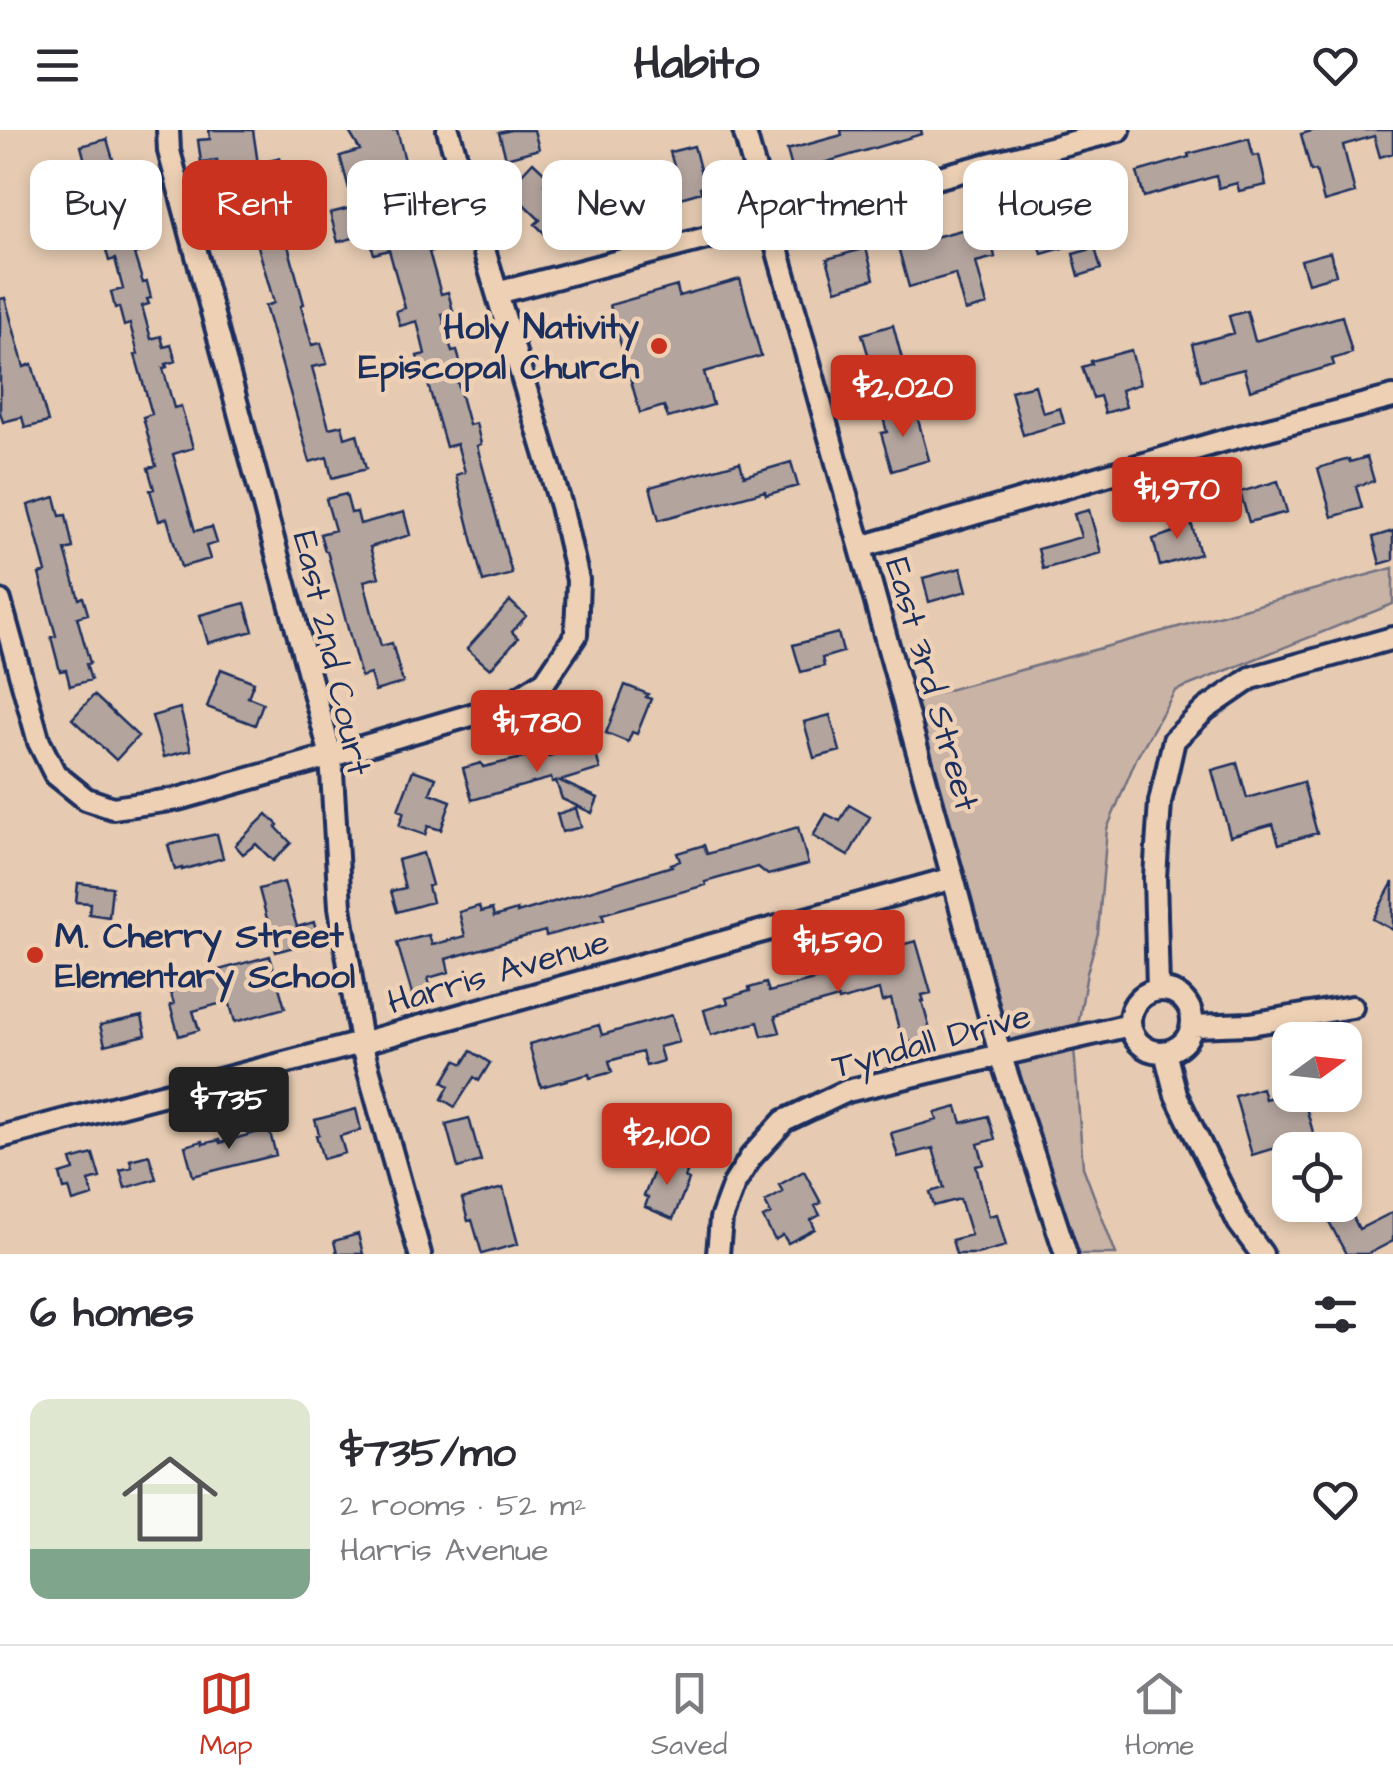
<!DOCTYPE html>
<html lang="en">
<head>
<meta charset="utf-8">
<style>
	:root { --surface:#fff; --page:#f7f7f7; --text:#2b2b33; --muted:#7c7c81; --line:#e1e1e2; --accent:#c8321e }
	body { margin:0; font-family:"Architects Daughter",sans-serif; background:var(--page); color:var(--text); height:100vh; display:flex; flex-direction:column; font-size:38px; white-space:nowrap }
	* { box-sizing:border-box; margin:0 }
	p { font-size:32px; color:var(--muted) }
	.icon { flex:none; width:55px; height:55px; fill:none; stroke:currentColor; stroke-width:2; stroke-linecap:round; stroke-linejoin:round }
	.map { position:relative; height:1124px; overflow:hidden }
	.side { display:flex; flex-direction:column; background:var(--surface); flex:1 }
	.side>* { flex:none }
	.banner { position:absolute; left:30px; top:30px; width:1335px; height:90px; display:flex; gap:20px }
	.needle { width:65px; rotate:75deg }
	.controls { position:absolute; left:1272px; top:892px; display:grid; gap:20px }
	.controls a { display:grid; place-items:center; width:90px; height:90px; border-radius:20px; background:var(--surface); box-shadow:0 5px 15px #0003; font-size:50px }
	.price { position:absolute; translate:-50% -85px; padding:0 22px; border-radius:10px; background:var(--accent); color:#fff; font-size:32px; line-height:65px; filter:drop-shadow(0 2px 5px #0008) }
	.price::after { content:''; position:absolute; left:50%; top:60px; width:30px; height:22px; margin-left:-15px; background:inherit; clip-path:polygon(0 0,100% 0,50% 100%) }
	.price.current { background:#222; color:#fff }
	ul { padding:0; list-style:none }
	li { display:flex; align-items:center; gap:30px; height:250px; padding:0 30px }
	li+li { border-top:2px solid var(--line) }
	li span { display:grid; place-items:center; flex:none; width:280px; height:200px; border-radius:20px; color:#555 }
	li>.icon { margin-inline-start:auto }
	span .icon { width:120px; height:120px; fill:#fffc; stroke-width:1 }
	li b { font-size:42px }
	h2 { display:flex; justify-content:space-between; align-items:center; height:120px; padding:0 30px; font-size:42px }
	.pill { padding:0 35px; border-radius:20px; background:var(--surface); box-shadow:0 5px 15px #0003; font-size:35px; line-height:90px }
	.pill.current { background:var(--accent); color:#fff }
	header { display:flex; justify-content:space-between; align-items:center; height:130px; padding:0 30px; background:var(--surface); font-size:45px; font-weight:800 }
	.tab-bar { display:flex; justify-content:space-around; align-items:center; height:140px; border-top:2px solid var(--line); background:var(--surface); font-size:28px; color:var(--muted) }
	.tab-bar a { display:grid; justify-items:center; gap:5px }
	.tab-bar .current { color:var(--accent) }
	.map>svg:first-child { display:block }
	.green { fill:#c8b3a5; stroke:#727182; stroke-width:2.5 }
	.building { fill:#b3a49d; stroke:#1b2f5e; stroke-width:2.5 }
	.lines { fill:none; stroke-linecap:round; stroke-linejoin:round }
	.street-casing { stroke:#1b2f5e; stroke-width:28 }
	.street { stroke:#eed1b5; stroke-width:20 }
	.poi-dot { fill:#c8321e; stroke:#eed1b5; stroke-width:4 }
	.labels { text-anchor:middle; stroke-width:9; stroke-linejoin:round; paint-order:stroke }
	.poi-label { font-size:35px; font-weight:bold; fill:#1b2f5e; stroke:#eed1b5; text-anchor:end }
	.street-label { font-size:35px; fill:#1b2f5e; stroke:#eed1b5 }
</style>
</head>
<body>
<header><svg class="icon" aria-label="menu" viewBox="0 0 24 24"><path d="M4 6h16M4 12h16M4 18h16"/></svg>Habito<svg class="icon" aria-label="heart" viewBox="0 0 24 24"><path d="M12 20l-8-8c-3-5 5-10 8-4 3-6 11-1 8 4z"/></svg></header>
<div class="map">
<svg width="1393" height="1124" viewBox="0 0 1393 1124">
	<rect width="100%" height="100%" fill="#e6cbb2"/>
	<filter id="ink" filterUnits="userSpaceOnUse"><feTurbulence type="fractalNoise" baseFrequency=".01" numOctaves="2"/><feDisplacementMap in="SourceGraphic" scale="20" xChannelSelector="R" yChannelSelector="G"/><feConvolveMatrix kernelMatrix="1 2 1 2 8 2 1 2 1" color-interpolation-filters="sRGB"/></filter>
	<g filter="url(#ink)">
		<path class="green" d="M1393 438V474L1175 561 1136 629 1107 699 1098 803 1087 843 1078 896 1009 911 915 569Z
			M1074 918 1083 1037 1116 1124H1078L1015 931Z"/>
		<path class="building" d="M209 0H253L258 34 280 28 284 44 262 50 280 115 287 112 304 174 301 175 312 215 321 213 327 234 312 237 329 298 342 295 345 308 357 304 366 339 332 348 327 327 310 332 265 176 274 173 252 95 243 98 232 60 225 62 217 30 201 32 198 10 210 9Z
			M348 0H397L423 100 436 96 442 118 429 122 441 164 448 162 453 181 442 184 452 222 457 221 461 235 456 236 459 246 456 247 469 295 476 293 481 314 477 316 512 444 483 452 456 345 465 342 457 314 446 317 426 247 423 248 417 226 425 224 417 191 400 196 396 181 405 178 389 120 374 124 368 104 338 112 330 83 354 77 340 26 360 20Z
			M511 0H534L539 19 506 28 499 3Z
			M841 0H921L922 4 793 42 787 20 842 5Z
			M1315 0H1393V23L1380 27 1374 6 1343 15 1355 63 1324 72 1316 40 1311 41 1301 4Z
			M1249 8 1253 26 1259 25 1266 55 1239 61 1237 53 1219 58 1216 46 1144 67 1137 42 1189 27 1188 24Z
			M107 9 140 122 134 124 143 153 147 152 151 168 147 169 149 174 142 176 151 209 161 206 164 217 171 215 176 231 166 234 167 237 163 238 174 278 181 276 193 318 173 324 195 401 212 397 217 413 206 416 210 429 181 437 167 388 159 391 150 360 154 359 148 338 156 336 143 287 152 284 135 225 138 224 130 194 124 196 119 177 115 178 111 162 123 159 115 129 109 131 92 69 82 71 73 38 86 35 81 16Z
			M694 16 704 55 700 57 701 62 673 70 675 76 630 88 628 79 592 88 586 64 606 59 604 52 635 44 637 51 675 40 670 22Z
			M533 32 550 48 544 54 576 86 552 111 535 94 540 90 508 59Z
			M1069 74 1080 113 1042 124 1031 85Z
			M998 78 1008 114 993 118 995 127 976 132 987 175 965 181 955 144 909 157 894 102 930 92 935 107 969 98 966 87Z
			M866 118 874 149 836 160 827 129Z
			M1095 118 1101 139 1079 146 1073 124Z
			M1330 122 1336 145 1308 153 1301 130Z
			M740 149 761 226 704 242 713 275 668 288 664 276 640 283 610 175 677 156 679 166Z
			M5 168 24 237 32 234 48 292 25 298 22 287 3 292 0 282V169Z
			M1247 181 1255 211 1342 186 1352 223 1332 229 1334 235 1250 260 1244 239 1201 250 1192 214 1234 203 1229 186Z
			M893 195 902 229 872 237 862 204Z
			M1131 220 1140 254 1121 260 1126 277 1105 283 1100 266 1093 268 1082 237 1092 234 1091 231Z
			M1035 255 1043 283 1060 278 1064 293 1023 305 1011 261Z
			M906 277 909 288 917 286 929 330 892 341 881 303 887 302 882 284Z
			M1367 327 1374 351 1356 356 1362 378 1332 387 1318 338 1349 329 1350 332Z
			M740 332 744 346 791 332 798 356 766 365 765 361 659 390 650 357Z
			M1278 351 1287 382 1249 392 1240 362Z
			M346 364 351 383 357 382 360 394 404 382 410 405 370 417 379 447 364 451 372 483 381 516 392 513 403 553 375 561 370 544 361 547 327 421H325L320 404 335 400 326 369Z
			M55 367 60 386 66 385 73 418 65 420 79 469 83 467 88 484 77 487 90 533 86 534 91 550 70 556 66 540 60 541 51 507 56 506 39 444 46 442 28 375Z
			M1089 380 1101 423 1043 439 1038 419 1081 407 1074 384Z
			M1188 382 1200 424 1160 436 1153 409 1177 401 1173 386Z
			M1393 401V430L1380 434 1373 407Z
			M961 438 967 461 929 472 923 448Z
			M510 471 526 486 512 502 518 508 490 539 467 519Z
			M245 473 253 501 208 513 200 485Z
			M838 503 843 522 822 528 824 536 801 542 793 515Z
			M221 539 254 552 248 567 263 573 255 595 207 577Z
			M625 555 648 564 646 567 651 569 637 604 632 602 628 612 606 603Z
			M94 565 138 606 116 630 72 589Z
			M180 578 191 620 164 627 152 586Z
			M830 585 840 621 814 628 804 592Z
			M593 614 600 639 560 651 598 668 592 683 562 669 556 651 552 652 551 648 472 670 463 638 481 633 483 637 544 623 545 627Z
			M1237 633 1247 668 1303 652 1317 703 1279 714 1273 694 1230 706 1212 640Z
			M413 640 436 648 430 663 451 671 441 700 428 696 425 705 399 696 404 682 398 680Z
			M849 675 870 687 848 726 813 706 826 684 840 691Z
			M576 678 581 697 562 702 557 684Z
			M267 684 278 695 276 697 291 713 273 731 256 714 243 724 235 715Z
			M798 697 808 734 768 745 758 737 705 752 706 755 602 784 604 790 546 806 545 801 446 829 449 842 428 848 431 859 412 864 397 813 429 805 432 815 465 806 459 782 479 776 481 782 492 779 494 787 517 780V783L672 736 671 734 680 731 677 723 704 715 707 724Z
			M217 704 223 728 182 740V738L175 740 168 715Z
			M423 723 432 755 428 756 432 772 397 782 391 761 405 758 398 730Z
			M284 752 297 797 314 792 319 810 276 822 259 759Z
			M1393 752V800L1373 789Z
			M78 753 112 757 109 787 89 784 90 773 76 772Z
			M916 811 931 863 922 865 924 871H922L932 907 903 914 891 869 882 872 879 860 839 871 838 868 775 886 780 902 762 906 758 892 711 905 704 880 728 873 726 868 750 861 749 858 766 853 769 862 832 845 831 840 894 823 893 817Z
			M270 826 285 878 235 892 229 871 193 881 199 900 179 906 170 875 174 874 168 854Z
			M672 885 679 912 659 917 663 931 646 936 642 922 609 931 612 942 590 948 589 944 541 957 529 914 599 895 602 905Z
			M142 886 146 905 105 915 100 895Z
			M471 921 490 933 479 951 474 947 455 977 442 969 449 956 443 952 456 930 463 934Z
			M1262 958 1265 969 1290 962V973L1304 970 1314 1006 1252 1025 1235 966Z
			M957 977 962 993 988 986 995 1009 978 1014 984 1034 976 1036 989 1086 997 1084 1006 1116 977 1124H956L952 1110 971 1105 960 1069 934 1076 930 1062 944 1058 933 1018 898 1027 891 1003 937 990 935 983Z
			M356 979 361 1000 340 1006 345 1023 323 1029 316 1005 319 1004 315 990Z
			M469 988 481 1031 458 1038 446 994Z
			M269 999 276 1025 193 1046 185 1016 202 1011 203 1014 219 1010 220 1013Z
			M93 1024 100 1048 89 1051 93 1066 73 1072 69 1058 64 1059 60 1044 74 1040 71 1030Z
			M149 1025 156 1049 125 1058 120 1040 132 1037 130 1030Z
			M665 1028 689 1038 685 1048 689 1050 673 1089 645 1077 648 1068 644 1066 656 1036 661 1038Z
			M804 1041 821 1073 815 1076 820 1085 811 1090 815 1099 788 1113 783 1105 775 1110 763 1088 771 1084 765 1072 783 1062 779 1055Z
			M503 1058 518 1114 482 1124 472 1090 468 1091 462 1069Z
			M1333 1075H1347L1359 1099 1393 1082V1111L1368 1124H1346L1323 1080Z
			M358 1104 363 1124H337L334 1111Z"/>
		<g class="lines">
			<defs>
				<path id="street" d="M168 0 169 21 331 626 340 777 361 913 420 1124
					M744 0 953 748 1000 924 1066 1124
					M497 163 1119 0
					M861 417 1226 310 1393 267
					M0 471 39 612 55 644 86 669 113 678 178 669 331 626 509 574 545 551 576 505 578 450 561 376 448 0
					M1158 859 1155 747 1160 672 1174 610 1206 579 1251 548 1393 508
					M1130 891a31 31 0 1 1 62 0a31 31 0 1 1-62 0Z
					M1192 896 1250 894 1352 877
					M1165 922 1176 965 1239 1093 1262 1124
					M0 1007 361 913 953 748
					M718 1124 721 1089 734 1054 751 1027 784 991 847 961 1130 895"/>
			</defs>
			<use href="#street" class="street-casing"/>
			<use href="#street" class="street"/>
		</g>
	</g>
	<g class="poi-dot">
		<circle cx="659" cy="216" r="10"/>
		<circle cx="35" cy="825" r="10"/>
	</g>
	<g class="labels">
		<g class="poi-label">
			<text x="639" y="208">Holy Nativity<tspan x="639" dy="40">Episcopal Church</tspan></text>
			<text x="55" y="817" text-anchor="start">M. Cherry Street<tspan x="55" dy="40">Elementary School</tspan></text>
		</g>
		<g class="street-label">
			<text transform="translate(333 523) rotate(77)" y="12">East 2nd Court</text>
			<text transform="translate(933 554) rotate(74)" y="12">East 3rd Street</text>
			<text transform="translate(498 841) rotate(-16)" y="12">Harris Avenue</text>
			<text transform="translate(931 910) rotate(-15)" y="12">Tyndall Drive</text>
		</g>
	</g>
</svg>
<div class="controls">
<a><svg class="needle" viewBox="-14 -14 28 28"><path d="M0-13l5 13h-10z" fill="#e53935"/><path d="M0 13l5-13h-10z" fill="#7c7c81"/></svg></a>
<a><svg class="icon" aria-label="locate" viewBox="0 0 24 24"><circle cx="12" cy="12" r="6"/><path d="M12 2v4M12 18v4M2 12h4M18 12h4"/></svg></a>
</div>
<b class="price" style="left:903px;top:310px">$2,020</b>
<b class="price" style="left:1177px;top:412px">$1,970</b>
<b class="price" style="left:537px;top:645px">$1,780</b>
<b class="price" style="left:838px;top:865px">$1,590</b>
<b class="price current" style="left:229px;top:1022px">$735</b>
<b class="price" style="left:667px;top:1058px">$2,100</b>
<div class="banner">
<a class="pill">Buy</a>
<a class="pill current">Rent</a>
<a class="pill">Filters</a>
<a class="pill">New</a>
<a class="pill">Apartment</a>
<a class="pill">House</a>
</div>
</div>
<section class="side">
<h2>6 homes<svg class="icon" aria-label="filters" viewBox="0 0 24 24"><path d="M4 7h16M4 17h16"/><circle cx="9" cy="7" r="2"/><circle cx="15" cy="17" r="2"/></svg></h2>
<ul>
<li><span style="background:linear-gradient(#dfe7d0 75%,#7fa58c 0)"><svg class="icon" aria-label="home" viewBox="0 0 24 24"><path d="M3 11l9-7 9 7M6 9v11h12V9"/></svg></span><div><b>$735/mo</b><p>2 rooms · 52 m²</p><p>Harris Avenue</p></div><svg class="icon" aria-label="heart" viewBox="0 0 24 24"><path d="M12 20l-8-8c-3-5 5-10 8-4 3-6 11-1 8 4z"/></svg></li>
</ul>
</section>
<nav class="tab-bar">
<a class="current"><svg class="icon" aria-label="map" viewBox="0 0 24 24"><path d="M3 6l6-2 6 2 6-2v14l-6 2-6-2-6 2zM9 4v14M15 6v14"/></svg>Map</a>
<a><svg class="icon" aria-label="saved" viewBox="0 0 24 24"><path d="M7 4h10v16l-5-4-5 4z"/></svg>Saved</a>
<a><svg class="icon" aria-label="home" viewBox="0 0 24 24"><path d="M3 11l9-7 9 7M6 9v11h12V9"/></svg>Home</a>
</nav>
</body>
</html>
